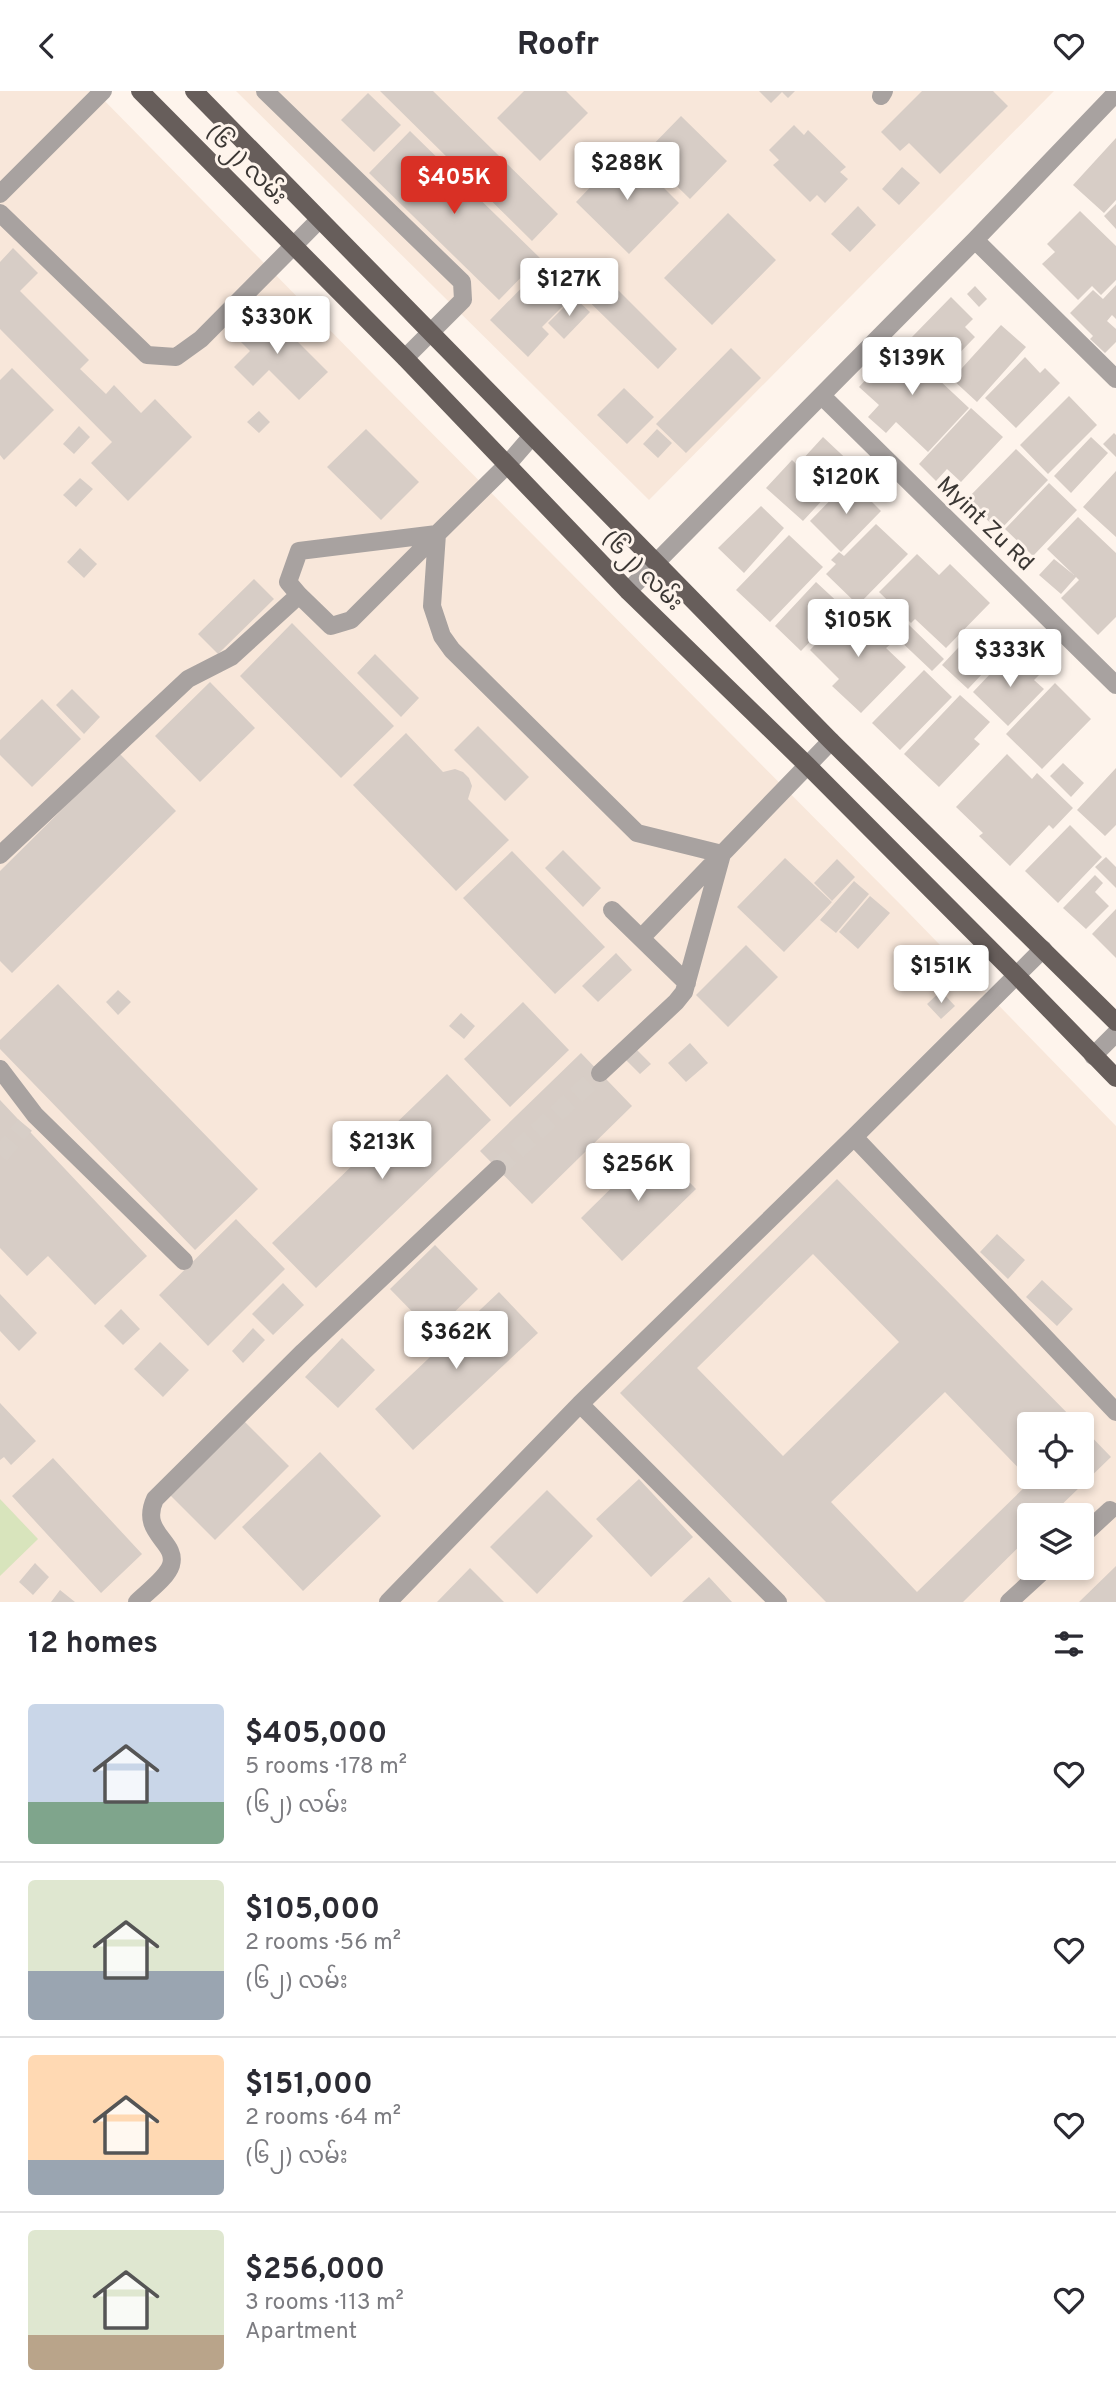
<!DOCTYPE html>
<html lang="en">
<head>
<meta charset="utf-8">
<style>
	:root { --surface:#fff; --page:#f7f7f7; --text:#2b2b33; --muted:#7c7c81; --line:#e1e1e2; --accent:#d93025 }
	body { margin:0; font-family:Overpass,"Noto Sans Myanmar",sans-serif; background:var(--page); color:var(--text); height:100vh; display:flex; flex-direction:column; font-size:26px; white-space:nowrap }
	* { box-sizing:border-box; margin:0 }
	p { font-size:23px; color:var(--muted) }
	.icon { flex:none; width:38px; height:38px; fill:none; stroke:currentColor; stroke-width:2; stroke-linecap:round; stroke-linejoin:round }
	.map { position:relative; height:1511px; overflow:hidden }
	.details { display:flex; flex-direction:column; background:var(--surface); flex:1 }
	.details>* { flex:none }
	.buttons { position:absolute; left:1017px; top:1321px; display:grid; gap:14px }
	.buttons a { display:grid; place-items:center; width:77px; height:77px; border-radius:7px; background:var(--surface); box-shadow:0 4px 10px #0003; font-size:35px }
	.price { position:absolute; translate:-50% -60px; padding:0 16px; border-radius:7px; background:#fff; color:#222; font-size:23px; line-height:46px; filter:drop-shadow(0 2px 4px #0008) }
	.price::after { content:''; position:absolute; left:50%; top:42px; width:21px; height:16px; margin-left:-10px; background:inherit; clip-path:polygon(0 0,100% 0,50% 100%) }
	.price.selected { background:var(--accent); color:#fff }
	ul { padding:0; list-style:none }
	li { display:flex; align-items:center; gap:21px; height:175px; padding:0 28px }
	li+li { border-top:2px solid var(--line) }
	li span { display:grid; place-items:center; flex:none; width:196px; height:140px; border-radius:7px; color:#555 }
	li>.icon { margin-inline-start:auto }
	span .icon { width:84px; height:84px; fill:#fffc; stroke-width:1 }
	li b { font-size:30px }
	h2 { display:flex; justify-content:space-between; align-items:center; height:84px; padding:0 28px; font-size:30px }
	header { display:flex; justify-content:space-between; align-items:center; height:91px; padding:0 28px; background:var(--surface); font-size:32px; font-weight:700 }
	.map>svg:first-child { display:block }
	.built { fill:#f8e7da; fill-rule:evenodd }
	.grass { fill:#d8e4bc }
	.building { fill:#d7cdc6; fill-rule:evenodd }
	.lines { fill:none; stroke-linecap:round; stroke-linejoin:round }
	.minor-tunnel { stroke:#d7cec7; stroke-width:18; stroke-dasharray:18 9; stroke-linecap:butt }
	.minor { stroke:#a8a2a0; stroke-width:18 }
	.major { stroke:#675e5b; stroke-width:18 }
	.labels { text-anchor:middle; stroke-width:6; stroke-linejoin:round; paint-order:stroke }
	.street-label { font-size:23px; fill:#3b3734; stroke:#fef4ec }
</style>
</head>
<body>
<header><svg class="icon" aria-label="back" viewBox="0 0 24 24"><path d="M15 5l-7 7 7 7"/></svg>Roofr<svg class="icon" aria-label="heart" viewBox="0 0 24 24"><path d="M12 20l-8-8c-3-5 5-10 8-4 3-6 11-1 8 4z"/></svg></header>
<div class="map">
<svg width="1116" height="1511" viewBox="0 0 1116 1511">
	<rect width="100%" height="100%" fill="#fef4ec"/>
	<path class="built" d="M0 0H95L372 282 905 818 1116 1035V1511H0ZM1029 1334H1082V1386H1029ZM1029 1424H1082V1477H1029Z
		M236 0H1054L649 409Z"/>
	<path class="grass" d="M0 1408 38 1448 0 1485Z"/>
	<path class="building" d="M380 0H433L558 123 532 150Z
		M524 0H566L588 22 540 70 497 27Z
		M759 0H795L788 7 782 1 771 12Z
		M922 0H993L1008 15 940 83 909 52 900 60 881 41Z
		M368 2 401 34 374 61 341 29Z
		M681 25 727 70 690 108 644 63Z
		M794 34 804 44 808 39 846 76 840 81 848 88 825 112 817 104 810 111 773 74 779 69 769 59Z
		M410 40 540 167 499 209 369 82Z
		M1116 47V109L1104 122 1073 94Z
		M626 59 679 112 629 163 576 111Z
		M902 76 920 92 899 114 882 98Z
		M1116 113V138L1104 125Z
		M858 115 876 134 850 161 831 143Z
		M1080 120 1116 155V189L1101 204 1092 195 1078 209 1042 173 1055 161 1047 153Z
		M728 122 776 169 712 234 664 187Z
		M13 157 38 182 20 200 89 269 80 278 106 303 114 294 141 322 155 308 192 346 128 410 91 372 112 351 0 238V171Z
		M588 169 677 258 658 278 568 190Z
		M542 176 572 206 542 236 549 243 528 266 490 229Z
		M1116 194V228L1112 224 1107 230 1116 238V251L1105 262 1090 248 1093 245 1070 222 1093 199 1103 208Z
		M975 195 987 208 979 216 967 203Z
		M574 206 590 221 564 248 548 232Z
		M951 206 973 228 965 236 975 246 944 278 911 247Z
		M264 217 328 281 299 309 269 279 253 295 234 276 250 260 236 246Z
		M1001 234 1026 256 977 311 952 288Z
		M903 248 941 283 937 287 969 317 928 361 896 331 886 342 868 326 879 314 859 296Z
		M731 257 761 287 686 362 656 333Z
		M1025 266 1040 282 1045 277 1060 292 1016 337 985 307Z
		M12 277 54 319 4 369 0 364V289Z
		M624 297 654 326 627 353 597 324Z
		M1069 305 1097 334 1048 383 1020 354Z
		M971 317 1003 346 961 391 947 378 936 390 919 373Z
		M259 320 270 331 259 342 247 331Z
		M79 335 90 346 74 363 63 353Z
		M366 338 419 391 381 429 327 376Z
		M657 338 672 352 658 367 643 353Z
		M1114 342 1116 344V366L1103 353Z
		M823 346 856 377 833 401 801 370Z
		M1091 346 1108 362 1071 402 1054 385Z
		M1016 358 1048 389 999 440 966 409Z
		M792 369 828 403 803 430 766 397Z
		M1116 380V446L1083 416Z
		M80 387 93 398 76 416 63 404Z
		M850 389 881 420 841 461 810 430Z
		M1049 392 1077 419 1033 465 1005 438Z
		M761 415 784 437 744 482 718 457Z
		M1078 426 1116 462V526L1098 544 1061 507 1079 489 1076 486 1061 503 1039 484 1054 468 1074 484 1047 458Z
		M876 433 908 463 858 514 826 483 836 473 831 469 839 461 844 465Z
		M789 444 823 476 770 531 736 499Z
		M80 457 97 473 84 487 67 471Z
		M917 463 939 484 950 473 990 512 946 557 915 528 911 532 879 501Z
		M254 488 274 508 218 563 198 543Z
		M816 491 843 516 801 560 775 535Z
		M853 514 892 552 886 557 906 576 861 622 832 595 839 588 810 559Z
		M292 532 394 635 341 687 240 585Z
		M907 532 944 568 932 580 895 545Z
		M973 541 999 565 968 598 942 574Z
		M375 563 419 607 401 626 357 582Z
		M1008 564 1018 574 1025 567 1041 582 1034 589 1044 598 1008 635 973 601Z
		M924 579 952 606 900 659 872 632Z
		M210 591 255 637 200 691 155 645Z
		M1055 592 1091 628 1042 678 1006 643Z
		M72 598 100 626 84 643 56 614Z
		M960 604 990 631 974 648 980 653 939 696 904 663Z
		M42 608 81 648 32 696 0 664V649Z
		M478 635 529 686 505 710 454 659Z
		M406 642 443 681 455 678 463 681 469 687 472 695 468 708 509 749 456 800 353 694Z
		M119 662 176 720 12 882 0 870V780Z
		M1007 663 1032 688 1037 682 1073 717 1053 738 1049 734 1010 775 979 745 983 742 956 716Z
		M1063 672 1084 692 1071 706 1050 685Z
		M1116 677V734L1105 745 1077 719Z
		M1070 734 1102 766 1058 812 1025 780Z
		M563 759 601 797 583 816 545 777Z
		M512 760 605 856 555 903 463 807Z
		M1106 766 1116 776V797L1095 776Z
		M785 767 832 811 784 861 737 816Z
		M837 768 855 786 832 810 814 792Z
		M1095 784 1103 792 1095 801 1109 815 1086 838 1063 817Z
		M854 790 869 803 836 842 820 829Z
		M870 805 890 822 858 858 839 841Z
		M1116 818V867L1092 843Z
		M746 854 778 886 728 936 696 904Z
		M616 862 632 879 598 911 582 895Z
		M58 893 258 1098 195 1159 0 958V949Z
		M118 899 131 911 118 924 106 911Z
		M941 900 955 915 941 928 927 913Z
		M523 911 569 959 510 1016 464 968Z
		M461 922 475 935 464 948 449 935Z
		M690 952 708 972 686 991 668 972Z
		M636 958 651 973 640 983 626 969Z
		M581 962 632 1015 532 1113 480 1060Z
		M447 983 491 1029 316 1197 272 1152Z
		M0 1009 147 1165 95 1214 48 1165 27 1185 0 1157Z
		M654 1055 696 1098 622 1170 581 1127Z
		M837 1088 1079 1334H1029V1386H1082V1336L1111 1366 1051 1424H1029V1446L963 1511H826L620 1302ZM813 1163 899 1251 783 1365 697 1277ZM945 1301 1031 1390 917 1501 831 1411Z
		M236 1128 285 1178 208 1255 159 1204Z
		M997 1143 1025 1169 1008 1188 980 1161Z
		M435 1154 478 1198 433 1242 390 1198Z
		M1042 1189 1073 1218 1057 1235 1026 1206Z
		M283 1192 304 1214 273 1244 252 1223Z
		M499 1201 538 1242 413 1359 375 1318Z
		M0 1203 37 1242 19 1260 0 1240Z
		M121 1218 140 1238 123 1254 104 1235Z
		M253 1237 265 1249 243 1272 232 1260Z
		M342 1247 375 1279 338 1317 305 1286Z
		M160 1251 189 1279 163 1306 134 1278Z
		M0 1312 36 1350 11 1374 4 1366 0 1369Z
		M242 1328 289 1375 215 1449 168 1402Z
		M320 1361 381 1425 303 1500 242 1436Z
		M53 1367 142 1463 101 1502 12 1405Z
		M639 1388 693 1446 651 1486 596 1428Z
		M547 1399 593 1445 537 1503 490 1456Z
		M35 1472 49 1486 33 1504 19 1491Z
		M1116 1475V1511H1079Z
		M470 1477 504 1511H437Z
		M709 1486 732 1511H682Z
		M60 1499 75 1511H51Z"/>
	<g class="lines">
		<path class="minor-tunnel" d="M0 1064 25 1034
			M497 1078 600 982"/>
		<path class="minor" d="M265 0 462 191 463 209 405 267
			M881 5 884 0
			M0 103 103 0
			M0 122 147 264 176 266 201 248 319 129
			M975 149 1116 288
			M822 305 1116 594
			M532 345 506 375 437 443 432 515 442 545 452 559 637 742 722 763 641 847
			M628 500 975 149 1116 2
			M299 504 331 535 351 529 437 443
			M0 764 188 588 231 566 299 504 288 491 299 460 437 443
			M612 819 687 892
			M1093 965 1116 942
			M0 978 35 1024 184 1170
			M600 982 676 911 684 901 722 763 831 650
			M854 1046 1116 1321
			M580 1313 778 1511
			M1082 1445 1110 1419
			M137 1511C147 1501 167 1487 171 1474 178 1450 139 1443 155 1408L303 1261 497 1078
			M388 1511 580 1313 854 1046 1043 858
			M1009 1511 1046 1477"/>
		<path class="major" d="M140 0 405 267 628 500 807 674 1017 885 1116 987
			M194 0 831 650 1116 931"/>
	</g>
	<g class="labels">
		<g class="street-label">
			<text transform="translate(247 73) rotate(45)" y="8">(၆၂) လမ်း</text>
			<text transform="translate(986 432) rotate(44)" y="8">Myint Zu Rd</text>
			<text transform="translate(643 479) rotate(45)" y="8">(၆၂) လမ်း</text>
		</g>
	</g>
</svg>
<div class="buttons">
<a><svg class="icon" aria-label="locate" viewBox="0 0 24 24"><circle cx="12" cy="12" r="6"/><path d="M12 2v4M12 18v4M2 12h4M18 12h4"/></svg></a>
<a><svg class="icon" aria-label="layers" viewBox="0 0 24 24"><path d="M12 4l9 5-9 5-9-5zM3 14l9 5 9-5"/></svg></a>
</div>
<b class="price" style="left:627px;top:111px">$288K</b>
<b class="price selected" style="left:454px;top:125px">$405K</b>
<b class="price" style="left:569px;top:227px">$127K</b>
<b class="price" style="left:277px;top:265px">$330K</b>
<b class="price" style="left:912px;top:306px">$139K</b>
<b class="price" style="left:846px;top:425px">$120K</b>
<b class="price" style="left:858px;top:568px">$105K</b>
<b class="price" style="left:1010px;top:598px">$333K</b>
<b class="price" style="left:941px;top:914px">$151K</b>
<b class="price" style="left:382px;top:1090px">$213K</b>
<b class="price" style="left:638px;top:1112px">$256K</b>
<b class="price" style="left:456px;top:1280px">$362K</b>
</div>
<section class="details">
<h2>12 homes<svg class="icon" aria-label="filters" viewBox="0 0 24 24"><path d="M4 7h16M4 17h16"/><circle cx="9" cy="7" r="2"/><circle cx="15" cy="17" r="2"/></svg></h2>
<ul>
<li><span style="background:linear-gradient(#c9d6e8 70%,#7fa58c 0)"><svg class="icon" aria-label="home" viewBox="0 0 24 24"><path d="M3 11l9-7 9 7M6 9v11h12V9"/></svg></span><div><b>$405,000</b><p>5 rooms · 178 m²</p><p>(၆၂) လမ်း</p></div><svg class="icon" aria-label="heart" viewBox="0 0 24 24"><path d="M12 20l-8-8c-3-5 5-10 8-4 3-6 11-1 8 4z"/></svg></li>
<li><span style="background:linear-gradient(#dfe7d0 65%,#9aa5b1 0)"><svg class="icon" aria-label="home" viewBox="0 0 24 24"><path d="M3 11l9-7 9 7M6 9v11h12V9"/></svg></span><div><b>$105,000</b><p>2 rooms · 56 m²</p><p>(၆၂) လမ်း</p></div><svg class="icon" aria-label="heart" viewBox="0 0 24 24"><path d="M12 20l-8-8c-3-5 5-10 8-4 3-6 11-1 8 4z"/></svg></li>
<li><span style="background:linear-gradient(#ffd9b3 75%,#9aa5b1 0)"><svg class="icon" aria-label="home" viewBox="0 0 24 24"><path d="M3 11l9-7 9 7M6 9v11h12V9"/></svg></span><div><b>$151,000</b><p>2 rooms · 64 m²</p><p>(၆၂) လမ်း</p></div><svg class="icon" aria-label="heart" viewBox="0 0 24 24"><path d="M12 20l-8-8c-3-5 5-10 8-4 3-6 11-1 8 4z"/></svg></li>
<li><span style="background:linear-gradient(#dfe7d0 75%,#b9a48a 0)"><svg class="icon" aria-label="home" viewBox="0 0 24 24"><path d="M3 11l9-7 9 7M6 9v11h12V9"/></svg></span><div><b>$256,000</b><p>3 rooms · 113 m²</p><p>Apartment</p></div><svg class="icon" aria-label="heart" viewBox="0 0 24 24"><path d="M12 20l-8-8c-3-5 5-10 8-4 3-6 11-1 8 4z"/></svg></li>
</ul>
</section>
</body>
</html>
